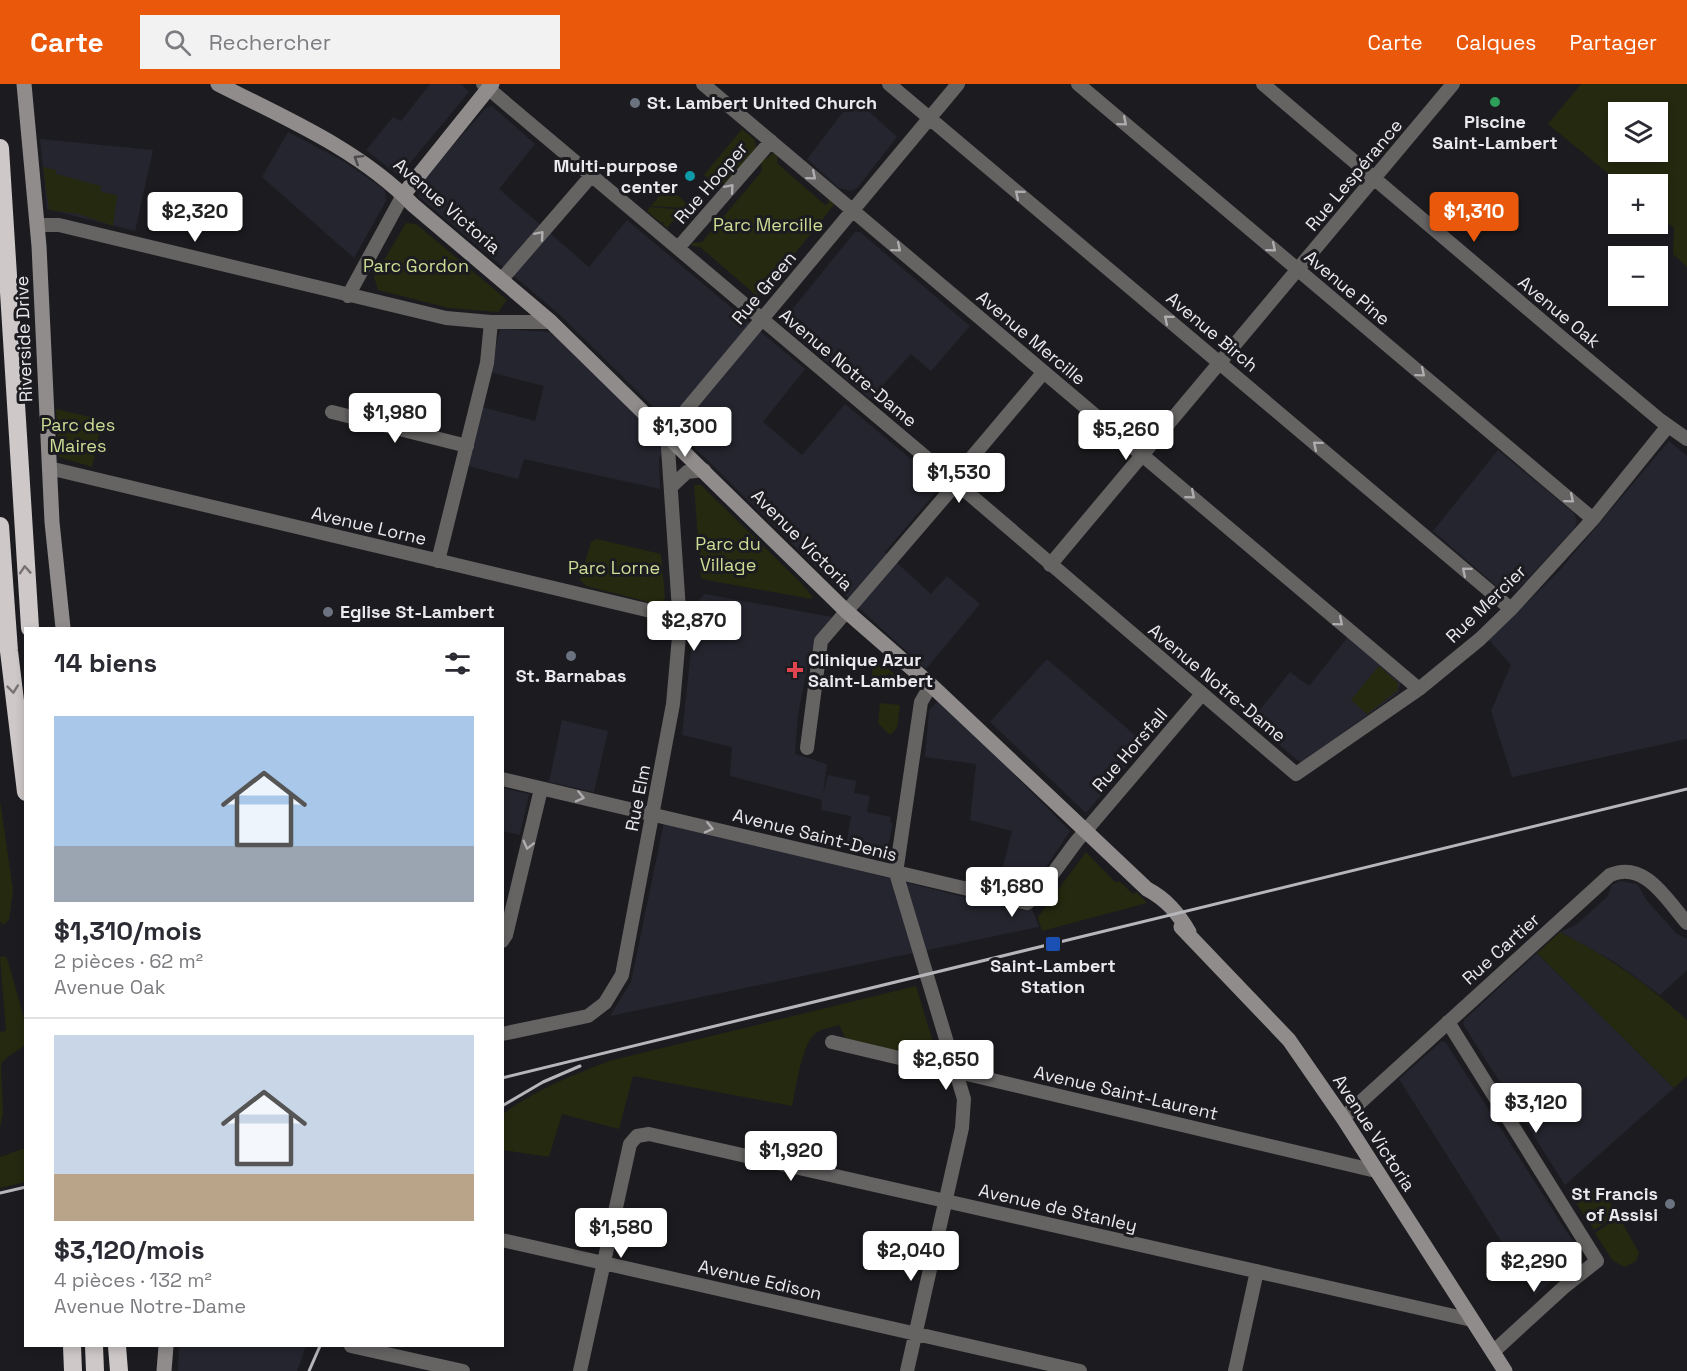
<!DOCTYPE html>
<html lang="fr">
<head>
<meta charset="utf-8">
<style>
	:root { --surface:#fff; --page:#f2f2f3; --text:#2b2b33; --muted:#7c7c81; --line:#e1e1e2; --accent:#ea580c }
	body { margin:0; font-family:"Space Grotesk",sans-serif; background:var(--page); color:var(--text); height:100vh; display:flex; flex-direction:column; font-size:22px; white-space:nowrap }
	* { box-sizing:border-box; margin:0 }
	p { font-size:20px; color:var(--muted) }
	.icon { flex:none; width:33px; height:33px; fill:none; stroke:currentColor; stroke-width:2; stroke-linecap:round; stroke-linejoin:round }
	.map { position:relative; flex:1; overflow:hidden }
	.panel { position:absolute; left:24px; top:543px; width:480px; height:720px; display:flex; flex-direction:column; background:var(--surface); border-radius:0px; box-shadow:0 3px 9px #0003 }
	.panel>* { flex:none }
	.tools { position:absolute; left:1608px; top:18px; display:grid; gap:12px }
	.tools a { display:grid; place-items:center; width:60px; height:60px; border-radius:0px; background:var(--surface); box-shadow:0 3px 9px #0003; font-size:30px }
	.price { position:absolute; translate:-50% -51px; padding:0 14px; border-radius:6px; background:#fff; color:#222; font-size:20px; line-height:39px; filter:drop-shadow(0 2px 3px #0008) }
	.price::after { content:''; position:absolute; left:50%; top:36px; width:18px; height:14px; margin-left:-9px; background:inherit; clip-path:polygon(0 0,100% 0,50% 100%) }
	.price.on { background:var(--accent); color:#fff }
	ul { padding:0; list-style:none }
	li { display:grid; align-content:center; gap:12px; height:318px; padding:0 30px }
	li+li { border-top:2px solid var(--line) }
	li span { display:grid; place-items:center; height:186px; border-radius:0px; color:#555 }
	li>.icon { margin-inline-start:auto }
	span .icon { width:108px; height:108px; fill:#fffc; stroke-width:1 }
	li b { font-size:26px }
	h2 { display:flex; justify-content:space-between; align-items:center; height:72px; padding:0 30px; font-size:26px }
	header { display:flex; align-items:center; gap:36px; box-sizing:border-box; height:84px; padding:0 30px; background:var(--accent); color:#fff }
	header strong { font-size:28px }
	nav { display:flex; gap:33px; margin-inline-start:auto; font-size:21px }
	.search { width:420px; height:54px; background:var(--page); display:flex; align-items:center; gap:15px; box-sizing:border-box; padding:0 21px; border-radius:0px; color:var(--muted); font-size:22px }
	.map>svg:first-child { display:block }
	.built { fill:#24252e }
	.green { fill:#24290f; fill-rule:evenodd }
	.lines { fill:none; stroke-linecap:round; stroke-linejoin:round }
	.street { stroke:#666363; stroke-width:14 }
	.secondary { stroke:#908c8c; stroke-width:15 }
	.highway { stroke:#cfc8c8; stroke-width:18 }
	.rail { stroke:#b7b7bb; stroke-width:3 }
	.oneway { stroke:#afadaf }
	.oneway2 { stroke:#4a494b }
	.oneway3 { stroke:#767274 }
	.leisure-dot { fill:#2e9e5b; stroke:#1c1c20; stroke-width:2 }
	.worship-dot { fill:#6b7280; stroke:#1c1c20; stroke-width:2 }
	.culture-dot { fill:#0f9aa8; stroke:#1c1c20; stroke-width:2 }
	.health-dot { fill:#e0444e; stroke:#1c1c20; stroke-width:2 }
	.transit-dot { fill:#1a4fb4; stroke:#1c1c20; stroke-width:2 }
	.labels { text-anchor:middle; stroke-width:6; stroke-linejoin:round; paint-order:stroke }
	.poi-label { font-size:18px; font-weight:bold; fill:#eaeaed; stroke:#1c1c20; text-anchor:start }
	.street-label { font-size:18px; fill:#eaeaed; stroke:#1c1c20 }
	.park-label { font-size:18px; fill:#cbdc94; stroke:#1c1c20 }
</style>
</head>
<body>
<header>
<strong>Carte</strong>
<div class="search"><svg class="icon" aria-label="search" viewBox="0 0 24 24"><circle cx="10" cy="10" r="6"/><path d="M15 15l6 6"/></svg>Rechercher</div>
<nav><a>Carte</a><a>Calques</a><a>Partager</a></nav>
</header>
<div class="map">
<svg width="1687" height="1287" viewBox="0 0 1687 1287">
	<rect width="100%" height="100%" fill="#1c1c20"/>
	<path class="built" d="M430 0H461L469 8 399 92 366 66 393 33 401 37Z
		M854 14 897 53 858 103 851 107 839 104 807 75Z
		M492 22 535 60 499 105 589 183 627 136 805 285 763 338 802 371 845 320 942 401 885 468 931 510 947 492 980 520 926 585 837 504 559 230 418 112 419 100 486 24Z
		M288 48 345 78 385 106 386 117 354 174 262 93Z
		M40 55 153 66 135 147 47 125Z
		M855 148H860L970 242 931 287 911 270 870 315 781 239Z
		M500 245 551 248 660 352 662 370 659 374 660 405 524 375 518 395 468 382 482 323 535 337 544 302 490 288Z
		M1669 357 1687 372V655L1512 693 1491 627 1511 581 1489 556 1559 487Z
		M1498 366 1573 428 1577 437 1574 445 1518 505 1509 509 1501 506 1433 447Z
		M705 510 832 533 810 569 798 631 795 670 827 680 823 710 828 691 856 697 854 709 870 712 867 728 891 733 890 738 893 739 886 772 846 763 851 732 821 726 822 716 730 692 732 663 682 651 696 519Z
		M1348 553 1401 597 1398 609 1301 679 1251 637 1290 588 1309 602Z
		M1047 575 1145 660 1086 729 990 638Z
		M940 615 1070 747 1031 806 1021 812 997 806 1012 747 970 736 976 680 925 673 929 626Z
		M562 636 608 647 594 708 549 698Z
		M503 704 529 710 520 751 503 747Z
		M664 738 1016 826 1032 825 1039 843 610 932 631 898Z
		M1620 797 1637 800 1647 817 1677 850 1687 855V886L1660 911 1616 879 1560 848 1576 841 1607 813 1612 801Z
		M1537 869 1674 1004 1565 1101 1463 940 1464 936Z
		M1442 957 1446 959 1581 1170 1535 1211 1399 995Z
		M179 1262H306L297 1287H178Z"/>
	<path class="green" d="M1581 0H1687V183L1673 170 1674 144 1658 130V100H1621L1548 40ZM1658 28V68H1618V28Z
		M742 45 755 56 756 64 726 99 715 100 704 91Z
		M773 69 778 71 777 79 825 121 829 119 828 114 834 121 762 210 757 212 700 163 692 162V159L702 158 762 87 761 78Z
		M43 83 56 86V90L101 102V108L117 111 113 142 79 130 49 126Z
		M668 102 686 119 683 124 651 122Z
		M650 123 683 126 667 144 663 140 664 138H660L647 127Z
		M406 139 416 140 507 216 498 228 449 224 378 206 374 193Z
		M56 325 95 334 101 340 92 383 59 373Z
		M694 401H701L800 498 813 513 811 515 701 495Z
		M597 455 661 470 665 514 662 518 657 520 586 502 580 496 591 458Z
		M874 571 898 594 897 596 889 589 874 605 870 604Z
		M1379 582 1398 599V606L1367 630 1351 616Z
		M880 619 900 621 897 644 890 651 878 639Z
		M0 717 13 806 9 836 3 841 0 837Z
		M1086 768 1115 798 1119 797 1133 810 1136 808 1147 819 1042 847 1038 833Z
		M1560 848C1611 875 1644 897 1687 936V992L1674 1004 1537 869Z
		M3 872 7 874 25 937 26 960C18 968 7 971 1 980L3 1029 0 1044V948L6 947 0 873Z
		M916 902 936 968 933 975 846 955 839 941C833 943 822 945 816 949 802 958 796 1005 792 1022L633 992 619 1045 562 1030 549 1073 503 1066V1030C535 1006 571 992 609 977Z
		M25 1064V1098L0 1104V1073Z
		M1590 1104 1604 1109 1618 1131 1594 1146 1571 1111Z
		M1619 1133 1639 1169 1636 1177 1625 1183 1613 1177 1595 1149Z"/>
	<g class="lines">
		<path class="street" d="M483 0 954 397 1296 690 1419 605 1480 555 1511 525 1593 435 1668 342
			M703 0 1419 605
			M889 0 1511 525
			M1078 0 1593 435
			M1263 0 1561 253 1660 336 1687 355
			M38 141H59L446 234 491 238H551
			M678 164 771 57
			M502 195 592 91
			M348 212 403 111
			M332 328 467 362
			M49 384 680 534
			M672 402 687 388 704 386
			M438 477 487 279 491 238
			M1050 481 1453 0
			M807 664 821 557 948 409 957 391 1043 289
			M502 695 1027 819 1037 811 1076 758 1202 610
			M502 857 506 851 541 705
			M1448 938 1597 1177 1564 1203 1493 1268
			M502 950 588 932 605 919 622 891 673 620 680 541 667 349 958 0
			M832 958 1376 1087
			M1343 1034 1610 791C1645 776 1667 816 1687 839
			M502 1156 1080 1287
			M351 1262 463 1287
			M580 1287 630 1060 637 1052 649 1050 1472 1236
			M907 1287 962 1044 964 1015 896 789 921 618 931 601
			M1235 1287 1257 1187"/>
		<path class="secondary" d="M24 0 39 162 52 438 63 544
			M218 0C285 34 360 66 413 121L551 238 846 527 931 601 1147 805C1166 815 1178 829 1189 848
			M403 111 492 0
			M1181 843 1289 956 1343 1034 1505 1287
			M164 1287 166 1262"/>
		<path class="highway" d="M0 64 30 544
			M0 442 9 567 26 708
			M72 1262 73 1287
			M94 1262 95 1287
			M117 1262 119 1287"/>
		<path class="rail" d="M502 994 1687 705
			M502 1022 543 998 580 982
			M0 1109 26 1103
			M309 1287 320 1262"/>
	</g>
	<defs><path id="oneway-chevron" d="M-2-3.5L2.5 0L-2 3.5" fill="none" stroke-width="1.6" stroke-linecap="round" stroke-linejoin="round" transform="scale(1.5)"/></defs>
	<g class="oneway">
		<use href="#oneway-chevron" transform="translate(1123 38) rotate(40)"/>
		<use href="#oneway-chevron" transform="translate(812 92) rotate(40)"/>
		<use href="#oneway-chevron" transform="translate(730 104) rotate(-49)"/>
		<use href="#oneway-chevron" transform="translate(1019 110) rotate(-140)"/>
		<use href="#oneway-chevron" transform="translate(540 151) rotate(-49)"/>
		<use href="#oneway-chevron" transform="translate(897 164) rotate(40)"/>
		<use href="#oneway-chevron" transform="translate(1272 164) rotate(40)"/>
		<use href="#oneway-chevron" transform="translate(1168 235) rotate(-140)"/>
		<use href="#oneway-chevron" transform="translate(1421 289) rotate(40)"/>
		<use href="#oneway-chevron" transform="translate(1317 361) rotate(-140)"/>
		<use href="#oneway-chevron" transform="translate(1191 411) rotate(40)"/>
		<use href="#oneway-chevron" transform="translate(1570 415) rotate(40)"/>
		<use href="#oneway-chevron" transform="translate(1466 487) rotate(-140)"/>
		<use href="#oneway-chevron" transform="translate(1339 538) rotate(40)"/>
		<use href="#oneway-chevron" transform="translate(580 713) rotate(13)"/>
		<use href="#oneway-chevron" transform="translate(709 744) rotate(13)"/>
		<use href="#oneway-chevron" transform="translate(528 761) rotate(104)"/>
	</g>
	<use class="oneway2" href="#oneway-chevron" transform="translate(358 75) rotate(-148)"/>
	<g class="oneway3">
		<use href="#oneway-chevron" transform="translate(25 486) rotate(-94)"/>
		<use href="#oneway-chevron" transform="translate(13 605) rotate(84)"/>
	</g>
	<circle class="leisure-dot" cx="1495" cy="18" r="6"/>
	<g class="worship-dot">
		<circle cx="635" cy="19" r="6"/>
		<circle cx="328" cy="528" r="6"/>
		<circle cx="571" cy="572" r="6"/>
		<circle cx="1670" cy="1120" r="6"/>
	</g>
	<circle class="culture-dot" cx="690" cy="92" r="6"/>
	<path class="health-dot" d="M792 577h6v6h6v6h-6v6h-6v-6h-6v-6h6z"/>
	<rect class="transit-dot" x="1045" y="852" width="16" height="16" rx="3"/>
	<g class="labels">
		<g class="poi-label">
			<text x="647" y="25">St. Lambert United Church</text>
			<text x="1495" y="44" text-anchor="middle">Piscine<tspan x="1495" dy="21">Saint-Lambert</tspan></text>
			<text x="678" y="88" text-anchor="end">Multi-purpose<tspan x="678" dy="21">center</tspan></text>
			<text x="340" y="534">Eglise St-Lambert</text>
			<text x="808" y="582">Clinique Azur<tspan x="808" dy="21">Saint-Lambert</tspan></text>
			<text x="571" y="598" text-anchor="middle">St. Barnabas</text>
			<text x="1053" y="888" text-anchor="middle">Saint-Lambert<tspan x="1053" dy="21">Station</tspan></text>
			<text x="1658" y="1116" text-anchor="end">St Francis<tspan x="1658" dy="21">of Assisi</tspan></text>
		</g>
		<g class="street-label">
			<text transform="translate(1354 91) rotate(-50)" y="6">Rue Lespérance</text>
			<text transform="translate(711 99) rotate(-49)" y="6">Rue Hooper</text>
			<text transform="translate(447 122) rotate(41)" y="6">Avenue Victoria</text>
			<text transform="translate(764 204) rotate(-50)" y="6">Rue Green</text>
			<text transform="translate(1347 204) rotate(40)" y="6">Avenue Pine</text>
			<text transform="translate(1559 228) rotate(40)" y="6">Avenue Oak</text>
			<text transform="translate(1212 248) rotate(40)" y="6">Avenue Birch</text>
			<text transform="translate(1031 254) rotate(40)" y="6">Avenue Mercille</text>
			<text transform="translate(24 255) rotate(-92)" y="6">Riverside Drive</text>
			<text transform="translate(848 284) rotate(40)" y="6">Avenue Notre-Dame</text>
			<text transform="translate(369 442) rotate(13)" y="6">Avenue Lorne</text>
			<text transform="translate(802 456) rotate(45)" y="6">Avenue Victoria</text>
			<text transform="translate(1486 520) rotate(-44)" y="6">Rue Mercier</text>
			<text transform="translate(1217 599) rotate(40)" y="6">Avenue Notre-Dame</text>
			<text transform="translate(1130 666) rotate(-49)" y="6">Rue Horsfall</text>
			<text transform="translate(638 714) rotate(-79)" y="6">Rue Elm</text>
			<text transform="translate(815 751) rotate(14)" y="6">Avenue Saint-Denis</text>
			<text transform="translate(1501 865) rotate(-42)" y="6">Rue Cartier</text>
			<text transform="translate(1126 1009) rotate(13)" y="6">Avenue Saint-Laurent</text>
			<text transform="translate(1374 1049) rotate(57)" y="6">Avenue Victoria</text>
			<text transform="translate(1058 1124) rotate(13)" y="6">Avenue de Stanley</text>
			<text transform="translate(760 1196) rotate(13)" y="6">Avenue Edison</text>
		</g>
		<g class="park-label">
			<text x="768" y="147">Parc Mercille</text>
			<text x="416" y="188">Parc Gordon</text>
			<text x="78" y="347">Parc des<tspan x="78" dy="21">Maires</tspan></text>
			<text x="728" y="466">Parc du<tspan x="728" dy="21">Village</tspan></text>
			<text x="614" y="490">Parc Lorne</text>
		</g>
	</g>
</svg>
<div class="tools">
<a><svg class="icon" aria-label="layers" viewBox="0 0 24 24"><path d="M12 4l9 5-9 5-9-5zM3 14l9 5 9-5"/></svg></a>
<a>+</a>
<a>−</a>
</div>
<b class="price" style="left:195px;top:159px">$2,320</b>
<b class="price on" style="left:1474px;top:159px">$1,310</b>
<b class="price" style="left:395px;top:360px">$1,980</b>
<b class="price" style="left:685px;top:374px">$1,300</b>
<b class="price" style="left:1126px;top:377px">$5,260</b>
<b class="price" style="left:959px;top:420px">$1,530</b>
<b class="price" style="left:694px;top:568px">$2,870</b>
<b class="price" style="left:1012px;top:834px">$1,680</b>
<b class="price" style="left:946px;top:1007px">$2,650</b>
<b class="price" style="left:1536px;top:1050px">$3,120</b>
<b class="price" style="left:791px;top:1098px">$1,920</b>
<b class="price" style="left:621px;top:1175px">$1,580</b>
<b class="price" style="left:911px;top:1198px">$2,040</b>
<b class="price" style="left:1534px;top:1209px">$2,290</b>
<section class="panel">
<h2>14 biens<svg class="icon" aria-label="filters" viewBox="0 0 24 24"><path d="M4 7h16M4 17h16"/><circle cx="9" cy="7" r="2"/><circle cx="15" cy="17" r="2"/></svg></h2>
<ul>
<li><span style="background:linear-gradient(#a9c7e8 70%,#9aa5b1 0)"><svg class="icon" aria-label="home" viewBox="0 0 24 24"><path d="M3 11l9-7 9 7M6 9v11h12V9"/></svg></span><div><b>$1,310/mois</b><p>2 pièces · 62 m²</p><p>Avenue Oak</p></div></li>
<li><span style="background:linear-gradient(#c9d6e8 75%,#b9a48a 0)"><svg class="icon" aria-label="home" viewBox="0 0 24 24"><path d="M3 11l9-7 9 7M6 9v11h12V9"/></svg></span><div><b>$3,120/mois</b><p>4 pièces · 132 m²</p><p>Avenue Notre-Dame</p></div></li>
</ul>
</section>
</div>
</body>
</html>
